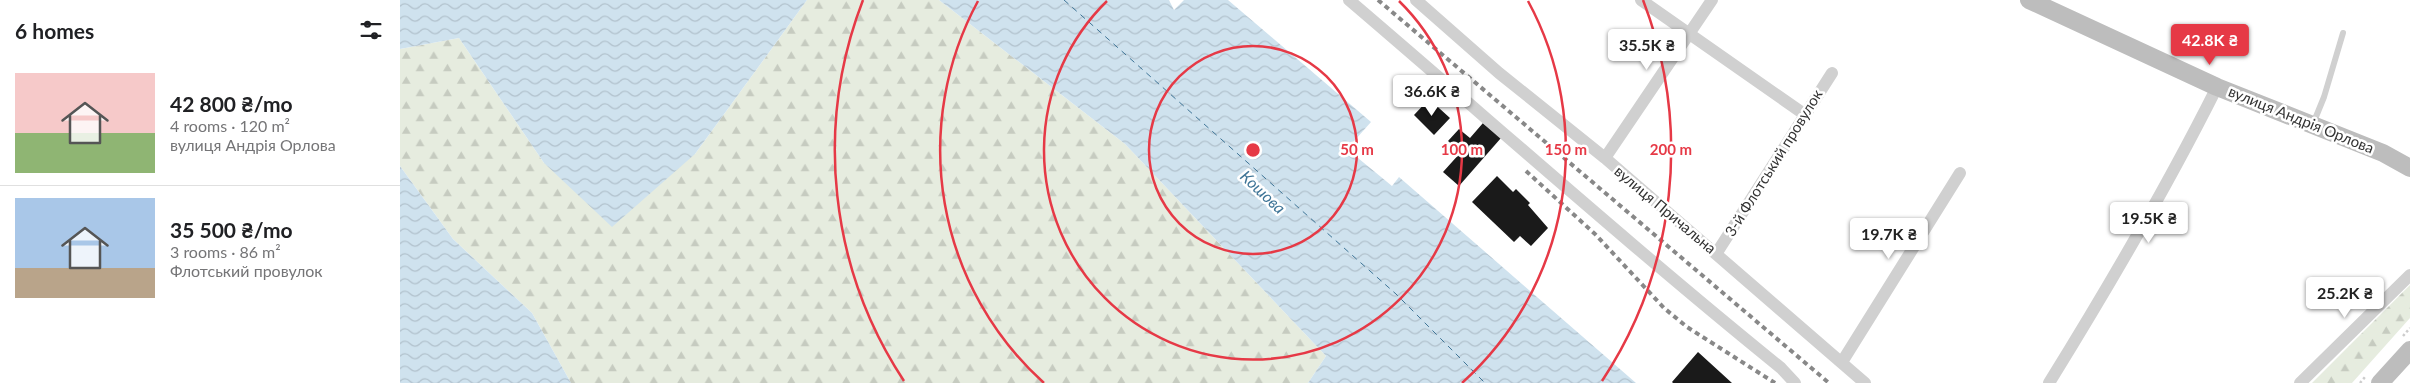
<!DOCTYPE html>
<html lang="en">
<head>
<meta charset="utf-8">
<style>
	:root { --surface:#fff; --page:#f6f6f6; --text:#202124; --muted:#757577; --line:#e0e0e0; --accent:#e63946 }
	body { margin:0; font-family:Lato,sans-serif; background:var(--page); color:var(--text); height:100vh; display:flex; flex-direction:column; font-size:19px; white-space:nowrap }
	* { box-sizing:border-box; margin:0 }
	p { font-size:16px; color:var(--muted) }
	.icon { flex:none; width:28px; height:28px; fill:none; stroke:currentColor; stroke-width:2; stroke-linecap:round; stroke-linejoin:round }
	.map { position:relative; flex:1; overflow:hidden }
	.panel { display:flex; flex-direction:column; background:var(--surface); width:400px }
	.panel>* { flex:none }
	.price { position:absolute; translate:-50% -42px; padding:0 11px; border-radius:5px; background:#fff; color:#222; font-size:16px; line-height:32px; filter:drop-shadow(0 1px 2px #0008) }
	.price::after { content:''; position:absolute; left:50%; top:30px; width:15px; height:11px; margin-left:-8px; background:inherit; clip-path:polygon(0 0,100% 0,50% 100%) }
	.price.active { background:var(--accent); color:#fff }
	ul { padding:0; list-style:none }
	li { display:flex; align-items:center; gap:15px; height:125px; padding:0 15px }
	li+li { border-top:1px solid var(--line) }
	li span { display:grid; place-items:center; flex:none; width:140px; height:100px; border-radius:0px; color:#555 }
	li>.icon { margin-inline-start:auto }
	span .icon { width:60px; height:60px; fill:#fffc; stroke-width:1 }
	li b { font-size:21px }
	h2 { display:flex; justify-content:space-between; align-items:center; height:60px; padding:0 15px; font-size:21px }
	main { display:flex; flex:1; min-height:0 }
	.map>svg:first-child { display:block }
	.forest { fill:url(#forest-firs) }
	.water { fill:url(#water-waves) }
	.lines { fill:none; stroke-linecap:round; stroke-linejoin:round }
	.ferry { stroke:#3f7597; stroke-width:1; stroke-dasharray:6 5; stroke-linecap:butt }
	.building { fill:#1a1a1a }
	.path { stroke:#cdcdcd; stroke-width:2.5; stroke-dasharray:2.5 2.5; stroke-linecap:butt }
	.lane { stroke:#d0d0d0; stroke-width:6 }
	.street { stroke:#d0d0d0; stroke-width:12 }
	.secondary { stroke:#bdbdbd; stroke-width:18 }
	.rail { stroke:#888; stroke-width:4; stroke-dasharray:5 4; stroke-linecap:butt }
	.ring { fill:none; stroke:#e63946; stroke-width:2.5 }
	.labels { text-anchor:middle; stroke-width:5; stroke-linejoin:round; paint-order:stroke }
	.street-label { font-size:15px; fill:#333; stroke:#fff }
	.water-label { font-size:16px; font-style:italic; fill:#3f7597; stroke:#fff }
	.centre { fill:#e63946; stroke:#fff; stroke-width:2.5 }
	.ring-label { font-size:15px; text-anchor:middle; font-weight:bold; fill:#e63946; stroke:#fff; stroke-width:5; stroke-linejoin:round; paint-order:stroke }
</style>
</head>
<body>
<main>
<section class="panel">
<h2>6 homes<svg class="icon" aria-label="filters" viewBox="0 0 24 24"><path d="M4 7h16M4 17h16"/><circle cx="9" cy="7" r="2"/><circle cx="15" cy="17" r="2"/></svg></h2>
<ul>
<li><span style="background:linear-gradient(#f6c9c9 60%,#8fb573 0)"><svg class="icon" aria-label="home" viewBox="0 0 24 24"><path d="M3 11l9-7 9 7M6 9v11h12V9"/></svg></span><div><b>42 800 ₴/mo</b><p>4 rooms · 120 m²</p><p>вулиця Андрія Орлова</p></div></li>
<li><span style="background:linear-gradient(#a9c7e8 70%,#b9a48a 0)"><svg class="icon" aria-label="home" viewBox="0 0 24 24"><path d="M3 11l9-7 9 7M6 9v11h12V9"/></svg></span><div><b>35 500 ₴/mo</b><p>3 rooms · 86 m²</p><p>Флотський провулок</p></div></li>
</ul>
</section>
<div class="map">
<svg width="2010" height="383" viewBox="0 0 2010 383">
	<defs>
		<pattern id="forest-firs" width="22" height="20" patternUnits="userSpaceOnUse" patternTransform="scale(1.25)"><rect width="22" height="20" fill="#e6ecdf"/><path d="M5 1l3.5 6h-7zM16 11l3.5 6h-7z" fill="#c6cbc0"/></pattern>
		<pattern id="water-waves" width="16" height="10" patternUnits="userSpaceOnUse" patternTransform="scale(1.25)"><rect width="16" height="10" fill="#cfe2ee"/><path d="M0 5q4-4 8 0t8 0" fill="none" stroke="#b2c2cd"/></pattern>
	</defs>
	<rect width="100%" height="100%" fill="#fff"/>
	<path class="forest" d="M407 0H539L725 144 926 356 908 383H171L132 313 53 239 0 166V49L59 38 144 163 295 154Z
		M2010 285V318L1952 383H1912Z"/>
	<path class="water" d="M0 0H407L295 154 212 227 144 163 59 38 0 49Z
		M539 0H769L774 10 784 0H828L971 122 947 149 992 186 999 177 1236 383H908L926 356 725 144Z
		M0 166 53 239 132 313 171 383H0Z"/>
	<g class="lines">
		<path class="ferry" d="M664 0 996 294 1085 383"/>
	</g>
	<path class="building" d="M1029 99 1050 118 1034 135 1014 115Z
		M1083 123 1101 138 1059 186 1043 172 1061 152 1048 141 1059 129 1070 138Z
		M1097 176 1113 192 1116 189 1130 203 1128 205 1148 228 1131 246 1120 236 1114 242 1072 202Z
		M1298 352 1332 383H1273L1272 382Z"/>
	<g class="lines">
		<path class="path" d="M2003 336 2010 328
			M1960 383 1965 377"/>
		<path class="lane" d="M1913 124 1924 97 1943 33"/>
		<path class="street" d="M949 0C1093 123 1234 249 1381 368L1395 383
			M1016 0 1099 73 1205 158 1465 383
			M1241 0 1404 114
			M1205 158 1312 0
			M1316 254 1432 73
			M1442 362 1560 173
			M1649 383C1709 286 1766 189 1817 87
			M1900 383 2010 275"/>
		<path class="secondary" d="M1629 0 1817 87 1983 153 2010 168
			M1980 383 2010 350"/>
		<path class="rail" d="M978 0 1429 383
			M1126 171 1195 234 1264 308 1287 327 1375 383"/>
	</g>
	<g class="ring">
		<circle cx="853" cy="150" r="104"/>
		<path d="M999 1A209 209 0 1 1 707 1"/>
		<path d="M644 383A313 313 0 0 1 578 1M1128 1A313 313 0 0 1 1062 383"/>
		<path d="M504 381A418 418 0 0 1 463 0M1243 0A418 418 0 0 1 1202 381"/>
	</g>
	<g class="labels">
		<g class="street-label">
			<text transform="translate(1901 120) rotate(22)" y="5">вулиця Андрія Орлова</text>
			<text transform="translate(1374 163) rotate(-58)" y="5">3-й Флотський провулок</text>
			<text transform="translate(1265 210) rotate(40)" y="5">вулиця Причальна</text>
		</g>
		<g class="water-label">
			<text transform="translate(863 192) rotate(43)" y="6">Кошова</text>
		</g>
	</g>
	<circle cx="853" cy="150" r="8" class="centre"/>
	<g class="ring-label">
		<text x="957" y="155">50 m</text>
		<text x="1062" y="155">100 m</text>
		<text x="1166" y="155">150 m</text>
		<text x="1271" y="155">200 m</text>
	</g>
</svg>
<b class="price active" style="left:1810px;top:66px">42.8K ₴</b>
<b class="price" style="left:1247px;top:71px">35.5K ₴</b>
<b class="price" style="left:1032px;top:117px">36.6K ₴</b>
<b class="price" style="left:1749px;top:244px">19.5K ₴</b>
<b class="price" style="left:1489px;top:260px">19.7K ₴</b>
<b class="price" style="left:1945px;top:319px">25.2K ₴</b>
</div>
</main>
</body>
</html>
